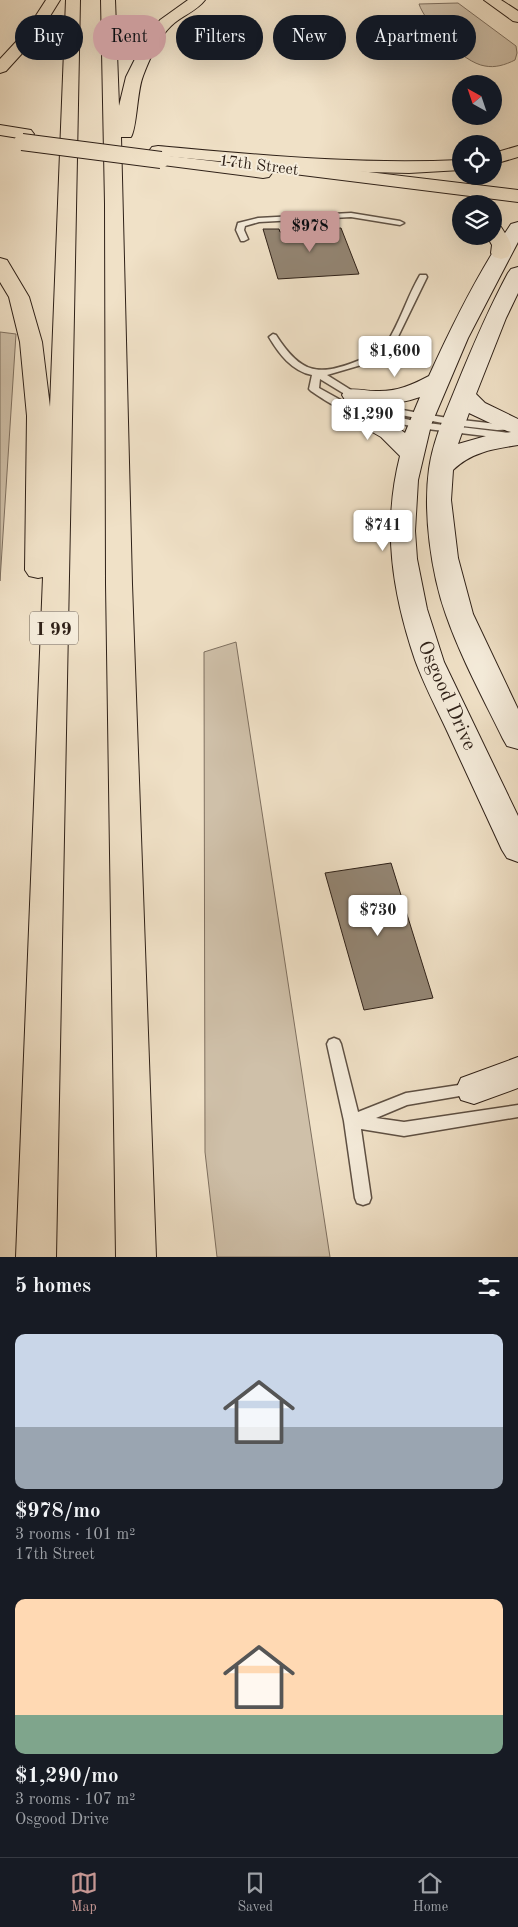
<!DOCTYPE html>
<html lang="en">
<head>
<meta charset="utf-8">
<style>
	:root { --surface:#171b24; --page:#242831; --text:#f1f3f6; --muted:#9ea1a6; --line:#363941; --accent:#c59692 }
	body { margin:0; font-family:"Old Standard TT",serif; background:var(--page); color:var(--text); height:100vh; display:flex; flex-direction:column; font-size:19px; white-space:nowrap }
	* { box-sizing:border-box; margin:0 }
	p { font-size:16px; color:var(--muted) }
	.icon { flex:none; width:28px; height:28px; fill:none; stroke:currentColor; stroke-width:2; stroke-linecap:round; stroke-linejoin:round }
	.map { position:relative; height:1257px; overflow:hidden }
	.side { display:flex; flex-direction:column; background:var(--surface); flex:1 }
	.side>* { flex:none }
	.hud { position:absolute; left:15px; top:15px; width:489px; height:45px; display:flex; gap:10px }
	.needle { width:32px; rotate:320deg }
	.fabs { position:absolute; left:452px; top:75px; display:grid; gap:10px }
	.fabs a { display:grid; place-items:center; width:50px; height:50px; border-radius:50%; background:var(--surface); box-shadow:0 5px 20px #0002; font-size:25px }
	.price { position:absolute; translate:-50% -42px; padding:0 11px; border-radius:5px; background:#fff; color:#222; font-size:16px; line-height:32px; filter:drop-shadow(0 1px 2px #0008) }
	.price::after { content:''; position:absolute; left:50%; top:30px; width:15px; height:11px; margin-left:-8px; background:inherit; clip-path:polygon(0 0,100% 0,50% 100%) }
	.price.selected { background:var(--accent); color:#111 }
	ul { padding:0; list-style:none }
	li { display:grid; align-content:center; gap:10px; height:265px; padding:0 15px }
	li span { display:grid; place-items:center; height:155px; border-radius:10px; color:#555 }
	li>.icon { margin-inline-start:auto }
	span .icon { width:90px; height:90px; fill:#fffc; stroke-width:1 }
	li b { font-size:21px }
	h2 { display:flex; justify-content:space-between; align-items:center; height:60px; padding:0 15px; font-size:21px }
	.chip { padding:0 18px; border-radius:22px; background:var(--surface); box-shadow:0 5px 20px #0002; font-size:18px; line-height:45px }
	.chip.selected { background:var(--accent); color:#111 }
	.tab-bar { display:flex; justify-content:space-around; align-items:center; height:70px; border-top:1px solid var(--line); background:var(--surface); font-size:14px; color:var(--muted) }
	.tab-bar a { display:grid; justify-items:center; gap:2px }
	.tab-bar .selected { color:var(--accent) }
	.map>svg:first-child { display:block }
	.green { fill:#cfc0a9; stroke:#7f7060 }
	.building { fill:#938573; stroke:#2f2118 }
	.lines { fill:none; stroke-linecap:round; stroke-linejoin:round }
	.lane-casing { stroke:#5f5144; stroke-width:3 }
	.secondary-casing { stroke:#2f2118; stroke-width:2 }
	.primary-casing { stroke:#2f2118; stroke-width:2 }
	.highway-casing { stroke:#2f2118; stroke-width:2 }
	.lane { fill:#f5ecdb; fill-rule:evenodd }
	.secondary { fill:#f5ecdb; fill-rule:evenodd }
	.primary { fill:#f0e1c7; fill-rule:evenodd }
	.highway { fill:#f0e1c7; fill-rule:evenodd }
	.primary-bridge-casing { stroke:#2f2118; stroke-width:18; stroke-linecap:butt }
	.primary-bridge { stroke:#f0e1c7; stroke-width:16 }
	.labels { text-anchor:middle; stroke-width:4; stroke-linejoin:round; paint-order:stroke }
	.far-street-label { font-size:16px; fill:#2f2118; stroke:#f5ecdb }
	.shield { fill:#f5ecdb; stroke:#6a5e52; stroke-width:1 }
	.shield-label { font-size:19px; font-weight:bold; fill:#2f2118 }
	.street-label { font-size:20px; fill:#2f2118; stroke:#f5ecdb }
</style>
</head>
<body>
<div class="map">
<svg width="518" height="1257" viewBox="0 0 518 1257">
	<rect width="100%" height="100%" fill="#f0e1c7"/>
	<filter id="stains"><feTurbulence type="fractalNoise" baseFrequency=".004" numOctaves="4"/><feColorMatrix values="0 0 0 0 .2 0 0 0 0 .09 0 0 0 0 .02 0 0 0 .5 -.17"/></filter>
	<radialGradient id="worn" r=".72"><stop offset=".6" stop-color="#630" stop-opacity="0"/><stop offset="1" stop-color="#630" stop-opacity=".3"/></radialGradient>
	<path class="green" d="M458 3 516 46 517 53 515 60C505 65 495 68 485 66 463 63 425 23 419 4Z
		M0 332 16 334 0 581Z
		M236 642 330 1257H217L205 1152 204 652Z"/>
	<path class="building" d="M341 228 359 274 278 279 263 229H279L280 232Z
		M391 863 433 998 364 1010 325 873Z"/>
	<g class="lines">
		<defs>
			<path id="lane" d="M351 213 400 221 404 223 400 225 351 217 259 222 245 226 244 230 248 239 244 241H241L236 230 238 223 258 218Z
				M420 275H426L427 277 392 349 368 363 327 375 367 400 380 406 453 419 497 424 518 423V429L497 430 453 425 375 410 361 404 320 379 319 388 355 408 353 410C340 412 322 398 311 391L309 389 312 375C292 371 279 354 269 337L273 334 276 335C301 374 318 377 360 360 368 356 381 352 386 344 400 323 407 297 420 275Z
				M370 411 419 422 518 434V440L419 428 367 416 365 414Z
				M334 1038 339 1040 341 1044 358 1112 406 1093 472 1083 477 1085 480 1089 477 1093 407 1105 376 1118 404 1122 518 1105V1117L404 1136 361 1129 371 1198 369 1203 363 1205 357 1203 355 1198 344 1121 327 1044 329 1040Z"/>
			<path id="secondary" d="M518 222V242L468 338 431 425 418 480 415 531 417 559 427 609 444 662 518 816V862L507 858 502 850C484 811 466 772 448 733 437 709 424 685 415 660 392 592 382 527 400 456L381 437 337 412 334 407 337 402C356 397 390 421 405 433L420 397C395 406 370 406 345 400L342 395 345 390C356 388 365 391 376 391 396 392 412 385 429 376 453 323 479 271 511 224Z
				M518 267V293L506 318 476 394 485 403 518 419V445C493 449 472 452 453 470L451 500 458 558 473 614 518 709V749L507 746 503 739C483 698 461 658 446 615 431 573 423 513 429 469 433 440 446 412 456 387 472 348 488 310 508 273L511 269ZM469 413 507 431 511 432 486 436 458 444Z
				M518 1057V1088L474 1104 461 1100 456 1089 461 1078Z"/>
			<path id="primary" d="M0 125 31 130 34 134 31 138 25 139 0 135Z
				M161 155 237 164 235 162 238 158 244 157 518 190V202L270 171 272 173 269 177 263 178 155 164 152 160 155 156Z
				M494 225 501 227C507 237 516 246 508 257L501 259 494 257 491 253 492 245 487 236H494Z"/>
			<path id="highway" d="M46 0H60L37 37 6 71 0 73V59L26 31Z
				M66 0H80L56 1257H16L43 577 38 578 29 576 25 570 27 416 20 342 9 297 0 282V258L7 260 29 297 42 342 50 407Z
				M101 0H115L119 106 126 77 143 43 160 20 188 0H205C197 11 181 16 171 26 159 37 149 60 143 76 137 90 137 128 131 137H121L132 584 156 1257H116L106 584 105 204Z
				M484 0H501L518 11V22L513 21Z
				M158 146C259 155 359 165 461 160V170L409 173 326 171 152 155 149 151 152 147Z
				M518 146V157L494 164V153Z"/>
		</defs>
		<use href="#lane" class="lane-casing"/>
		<use href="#secondary" class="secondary-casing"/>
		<use href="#primary" class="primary-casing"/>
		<use href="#highway" class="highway-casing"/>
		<use href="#lane" class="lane"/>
		<use href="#secondary" class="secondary"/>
		<use href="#primary" class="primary"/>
		<use href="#highway" class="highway"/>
		<defs>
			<path id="primary-bridge" d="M22 142 161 160"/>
		</defs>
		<use href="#primary-bridge" class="primary-bridge-casing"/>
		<use href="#primary-bridge" class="primary-bridge"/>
	</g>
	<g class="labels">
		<g class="far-street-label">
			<text transform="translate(259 164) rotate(7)" y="6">17th Street</text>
		</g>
		<rect class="shield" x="30" y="611.5" width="48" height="33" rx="4"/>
		<g class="shield-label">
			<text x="54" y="635">I 99</text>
		</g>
		<g class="street-label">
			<text transform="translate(448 695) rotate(66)" y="7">Osgood Drive</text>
		</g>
	</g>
	<rect width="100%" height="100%" filter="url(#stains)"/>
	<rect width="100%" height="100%" fill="url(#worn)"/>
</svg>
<div class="fabs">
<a><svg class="needle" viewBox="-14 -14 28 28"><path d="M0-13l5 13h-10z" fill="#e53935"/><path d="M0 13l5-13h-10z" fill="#9ea1a6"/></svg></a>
<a><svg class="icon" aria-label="locate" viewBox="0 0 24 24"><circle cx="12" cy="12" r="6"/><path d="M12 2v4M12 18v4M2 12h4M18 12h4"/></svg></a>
<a><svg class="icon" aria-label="layers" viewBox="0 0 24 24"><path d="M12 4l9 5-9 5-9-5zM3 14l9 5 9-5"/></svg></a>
</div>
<b class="price selected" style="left:310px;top:253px">$978</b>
<b class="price" style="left:395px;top:378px">$1,600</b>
<b class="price" style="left:368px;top:441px">$1,290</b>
<b class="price" style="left:383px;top:552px">$741</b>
<b class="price" style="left:378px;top:937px">$730</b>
<div class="hud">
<a class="chip">Buy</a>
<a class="chip selected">Rent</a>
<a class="chip">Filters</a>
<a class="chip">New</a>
<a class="chip">Apartment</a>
</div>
</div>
<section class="side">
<h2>5 homes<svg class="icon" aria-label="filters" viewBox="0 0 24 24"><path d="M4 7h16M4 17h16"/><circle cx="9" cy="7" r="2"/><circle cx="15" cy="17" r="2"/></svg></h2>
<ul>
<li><span style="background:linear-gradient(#c9d6e8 60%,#9aa5b1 0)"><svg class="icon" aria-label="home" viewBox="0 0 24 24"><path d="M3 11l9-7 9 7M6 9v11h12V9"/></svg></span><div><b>$978/mo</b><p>3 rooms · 101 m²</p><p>17th Street</p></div></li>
<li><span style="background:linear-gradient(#ffd9b3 75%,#7fa58c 0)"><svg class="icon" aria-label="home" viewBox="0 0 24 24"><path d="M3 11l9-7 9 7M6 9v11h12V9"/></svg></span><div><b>$1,290/mo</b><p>3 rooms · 107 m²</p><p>Osgood Drive</p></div></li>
</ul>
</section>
<nav class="tab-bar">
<a class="selected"><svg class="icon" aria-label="map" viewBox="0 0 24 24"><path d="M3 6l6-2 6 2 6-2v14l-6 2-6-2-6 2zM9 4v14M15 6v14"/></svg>Map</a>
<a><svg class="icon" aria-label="saved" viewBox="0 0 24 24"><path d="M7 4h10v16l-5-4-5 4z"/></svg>Saved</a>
<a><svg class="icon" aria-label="home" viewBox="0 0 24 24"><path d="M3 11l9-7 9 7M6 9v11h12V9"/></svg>Home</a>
</nav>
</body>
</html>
